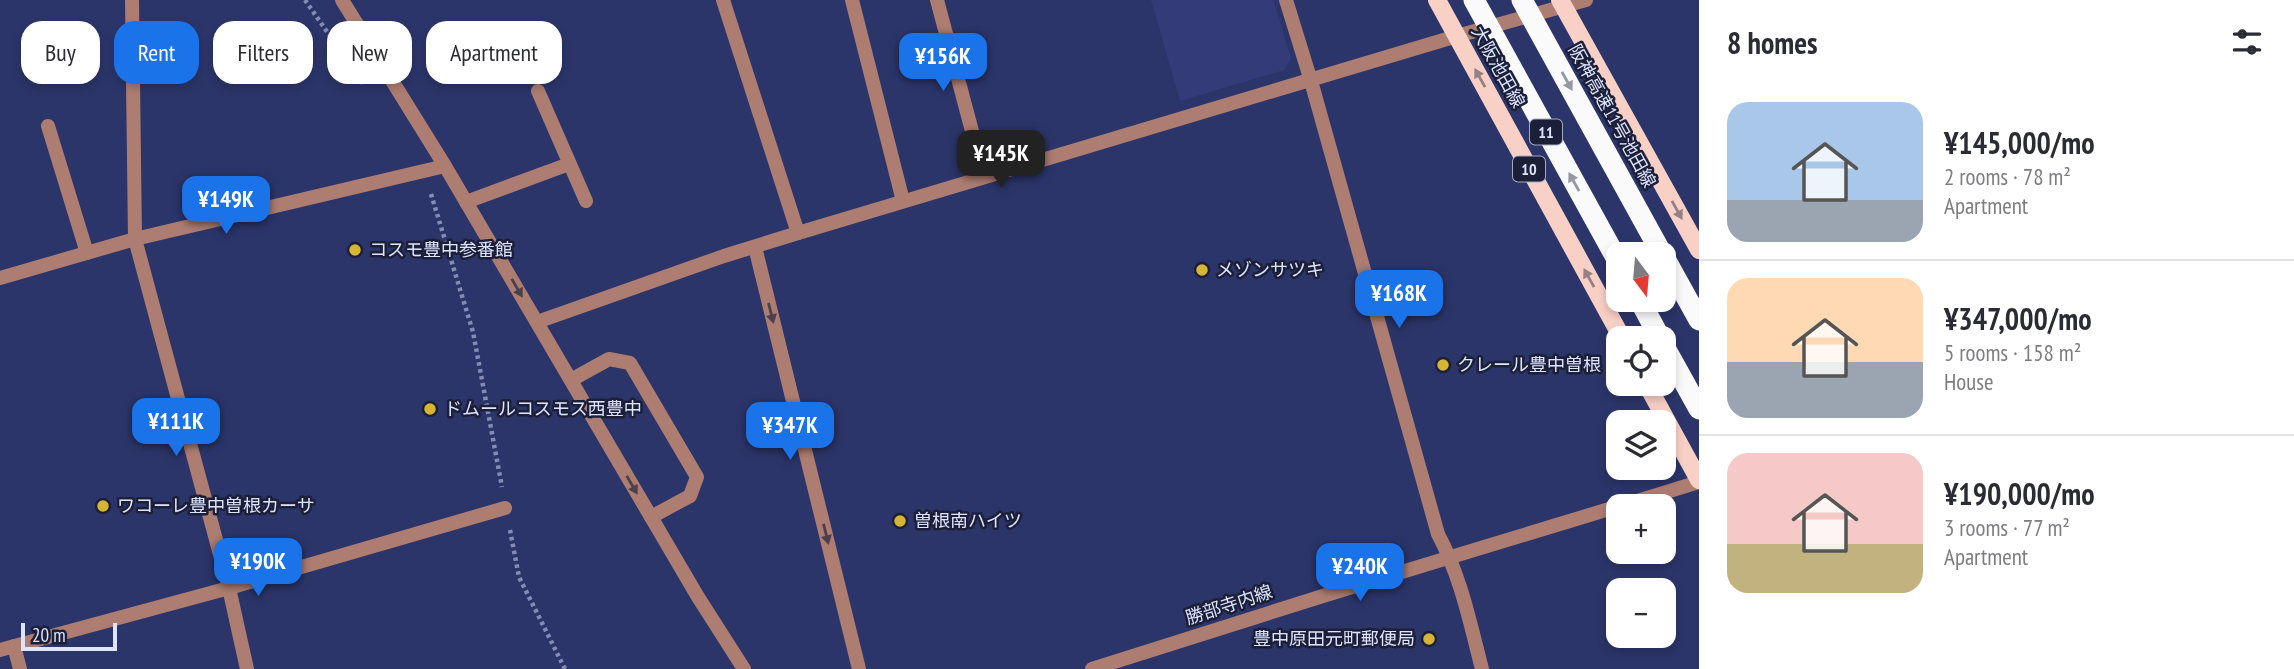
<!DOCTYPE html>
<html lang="en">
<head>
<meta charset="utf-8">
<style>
	:root { --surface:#fff; --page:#f7f7f7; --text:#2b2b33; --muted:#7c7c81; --line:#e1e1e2; --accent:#1a73e8 }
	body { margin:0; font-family:"PT Sans Narrow","Noto Sans JP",sans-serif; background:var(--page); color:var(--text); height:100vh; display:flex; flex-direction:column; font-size:26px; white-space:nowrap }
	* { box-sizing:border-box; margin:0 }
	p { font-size:23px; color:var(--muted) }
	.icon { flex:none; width:38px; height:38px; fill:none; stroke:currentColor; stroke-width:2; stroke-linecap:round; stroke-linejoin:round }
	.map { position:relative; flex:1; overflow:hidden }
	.sheet { display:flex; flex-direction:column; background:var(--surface); width:595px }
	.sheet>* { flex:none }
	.top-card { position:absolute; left:21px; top:21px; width:665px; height:63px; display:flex; gap:14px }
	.needle { width:46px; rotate:164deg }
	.buttons { position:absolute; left:1606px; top:242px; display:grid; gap:14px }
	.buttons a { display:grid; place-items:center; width:70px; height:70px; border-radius:14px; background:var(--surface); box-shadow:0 4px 10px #0003; font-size:35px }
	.scale { position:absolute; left:21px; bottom:18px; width:96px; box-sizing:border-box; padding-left:7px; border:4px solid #dde4ff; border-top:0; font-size:19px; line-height:24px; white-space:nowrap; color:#dde4ff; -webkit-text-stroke:5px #1b1f37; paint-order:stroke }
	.price { position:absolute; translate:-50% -60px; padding:0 16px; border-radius:14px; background:var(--accent); color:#fff; font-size:23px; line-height:46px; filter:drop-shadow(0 2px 4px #0008) }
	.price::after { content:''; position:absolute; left:50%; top:42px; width:21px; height:16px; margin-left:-10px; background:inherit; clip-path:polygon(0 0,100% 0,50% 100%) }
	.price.on { background:#222; color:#fff }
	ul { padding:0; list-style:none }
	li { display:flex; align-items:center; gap:21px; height:175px; padding:0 28px }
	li+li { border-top:2px solid var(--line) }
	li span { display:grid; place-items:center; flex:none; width:196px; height:140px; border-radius:21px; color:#555 }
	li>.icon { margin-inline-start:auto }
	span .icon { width:84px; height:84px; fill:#fffc; stroke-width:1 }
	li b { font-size:30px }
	h2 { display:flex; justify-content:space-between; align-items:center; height:84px; padding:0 28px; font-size:30px }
	.tag { padding:0 24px; border-radius:21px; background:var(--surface); box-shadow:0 4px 10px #0003; font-size:24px; line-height:63px }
	.tag.on { background:var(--accent); color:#fff }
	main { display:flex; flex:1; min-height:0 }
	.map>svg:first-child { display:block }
	.built { fill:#333c78 }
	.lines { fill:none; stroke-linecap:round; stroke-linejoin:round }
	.path { stroke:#848cb4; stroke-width:4.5; stroke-dasharray:3.5 3.5; stroke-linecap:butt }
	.service { stroke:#ae7d71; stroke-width:14 }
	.minor { stroke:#ae7d71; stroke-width:14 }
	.tertiary { stroke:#ae7d71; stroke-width:14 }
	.primary { stroke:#f9d0c6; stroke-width:18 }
	.motorway { stroke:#fafafa; stroke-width:21 }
	.motorway-bridge { stroke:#fafafa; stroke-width:21 }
	.oneway { fill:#958086 }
	.oneway2 { fill:#9697a2 }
	.oneway3 { fill:#4e404b }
	.poi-dot { fill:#d6b534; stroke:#1b1f37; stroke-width:2.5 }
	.labels { text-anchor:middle; stroke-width:5; stroke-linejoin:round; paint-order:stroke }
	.shield { fill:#1b1f37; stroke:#a3a9c3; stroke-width:2 }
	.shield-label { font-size:16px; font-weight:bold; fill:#dde4ff }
	.street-label { font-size:18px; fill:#dde4ff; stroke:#1b1f37 }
	.poi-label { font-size:18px; fill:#dde4ff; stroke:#1b1f37; text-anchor:start }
</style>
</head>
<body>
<main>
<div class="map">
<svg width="1699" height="669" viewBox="0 0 1699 669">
	<rect width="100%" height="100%" fill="#2c356a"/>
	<path class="built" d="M1151 0H1273L1291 58 1284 70 1180 101Z"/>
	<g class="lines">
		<path class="path" d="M305 0 364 85
			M431 194 473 332 502 487
			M510 530 519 577 565 669"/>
		<path class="service" d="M723 0 798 233
			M852 0 903 201
			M538 91 586 201
			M48 126 87 253
			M466 202 569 164
			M571 380 609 359 630 363 697 477 690 496 651 517
			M14 646 20 669"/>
		<path class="minor" d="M132 0 135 239 229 588 247 669
			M342 0 445 166 698 597 744 669
			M937 0 984 176
			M1286 0 1311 81 1438 534C1461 577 1470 623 1482 669
			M755 247 859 669
			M0 278 135 239 445 166
			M537 322 724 256 798 233 1457 36 1586 0
			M0 650 229 588 505 508"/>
		<path class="tertiary" d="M1621 506 1699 482
			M1092 669 1326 595 1619 506"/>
		<path class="primary" d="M1437 0 1622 338
			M1560 0 1699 250
			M1646 383 1699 480"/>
		<path class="motorway" d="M1664 257 1699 320
			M1639 299 1660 338
			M1664 346 1699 409"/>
		<path class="motorway-bridge" d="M1474 0 1619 263
			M1522 0 1662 254"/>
	</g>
	<defs><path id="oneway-solid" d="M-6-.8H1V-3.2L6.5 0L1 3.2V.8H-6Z" transform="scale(1.75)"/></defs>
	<g class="oneway">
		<use href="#oneway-solid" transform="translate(1480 78) rotate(-119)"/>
		<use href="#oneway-solid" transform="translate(1677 210) rotate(61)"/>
		<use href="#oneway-solid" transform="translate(1589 278) rotate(-119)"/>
	</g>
	<g class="oneway2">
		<use href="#oneway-solid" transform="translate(1567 81) rotate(61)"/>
		<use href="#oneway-solid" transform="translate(1574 182) rotate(-119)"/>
	</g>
	<g class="oneway3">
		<use href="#oneway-solid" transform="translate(517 288) rotate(60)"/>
		<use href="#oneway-solid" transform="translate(771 313) rotate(76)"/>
		<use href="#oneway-solid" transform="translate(632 485) rotate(60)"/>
		<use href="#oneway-solid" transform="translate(826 534) rotate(76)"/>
	</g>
	<g class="poi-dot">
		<circle cx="355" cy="250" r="7"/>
		<circle cx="1202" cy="270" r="7"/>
		<circle cx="1443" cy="365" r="7"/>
		<circle cx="430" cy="409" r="7"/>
		<circle cx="103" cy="506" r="7"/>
		<circle cx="900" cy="521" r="7"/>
		<circle cx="1429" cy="639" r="7"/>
	</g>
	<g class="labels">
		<g class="shield">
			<rect x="1530" y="119.5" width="32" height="25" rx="5"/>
			<rect x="1513" y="156.5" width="32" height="25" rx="5"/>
		</g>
		<g class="shield-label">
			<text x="1546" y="138">11</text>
			<text x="1529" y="175">10</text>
		</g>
		<g class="street-label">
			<text transform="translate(1498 67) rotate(61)" y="6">大阪池田線</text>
			<text transform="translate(1612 116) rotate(61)" y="6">阪神高速11号池田線</text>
			<text transform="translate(1229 605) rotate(-18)" y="6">勝部寺内線</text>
		</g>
		<g class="poi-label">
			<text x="369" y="256">コスモ豊中参番館</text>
			<text x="1216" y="276">メゾンサツキ</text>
			<text x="1457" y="371">クレール豊中曽根</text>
			<text x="444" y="415">ドムールコスモス西豊中</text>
			<text x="117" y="512">ワコーレ豊中曽根カーサ</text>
			<text x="914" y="527">曽根南ハイツ</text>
			<text x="1415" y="645" text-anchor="end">豊中原田元町郵便局</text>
		</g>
	</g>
</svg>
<div class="buttons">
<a><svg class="needle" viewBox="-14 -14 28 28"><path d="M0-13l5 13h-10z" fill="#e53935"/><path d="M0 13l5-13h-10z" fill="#7c7c81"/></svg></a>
<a><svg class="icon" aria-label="locate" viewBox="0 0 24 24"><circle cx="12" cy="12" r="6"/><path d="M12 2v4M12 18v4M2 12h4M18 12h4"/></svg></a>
<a><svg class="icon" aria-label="layers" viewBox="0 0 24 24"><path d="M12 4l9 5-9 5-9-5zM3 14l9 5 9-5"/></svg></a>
<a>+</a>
<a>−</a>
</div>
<div class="scale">20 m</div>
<b class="price" style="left:943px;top:93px">¥156K</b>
<b class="price on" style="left:1001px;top:190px">¥145K</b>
<b class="price" style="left:226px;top:236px">¥149K</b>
<b class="price" style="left:1399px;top:330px">¥168K</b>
<b class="price" style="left:176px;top:458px">¥111K</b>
<b class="price" style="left:790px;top:462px">¥347K</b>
<b class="price" style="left:258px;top:598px">¥190K</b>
<b class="price" style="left:1360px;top:603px">¥240K</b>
<div class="top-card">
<a class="tag">Buy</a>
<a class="tag on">Rent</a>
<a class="tag">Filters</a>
<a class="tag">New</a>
<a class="tag">Apartment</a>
</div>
</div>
<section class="sheet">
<h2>8 homes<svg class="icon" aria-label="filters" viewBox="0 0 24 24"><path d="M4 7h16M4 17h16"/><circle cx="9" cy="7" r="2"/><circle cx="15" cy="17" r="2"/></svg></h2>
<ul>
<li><span style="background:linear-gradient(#a9c7e8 70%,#9aa5b1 0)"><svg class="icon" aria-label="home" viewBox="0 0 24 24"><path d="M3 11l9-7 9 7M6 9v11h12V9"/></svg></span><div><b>¥145,000/mo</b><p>2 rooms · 78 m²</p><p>Apartment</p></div></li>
<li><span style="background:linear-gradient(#ffd9b3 60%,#9aa5b1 0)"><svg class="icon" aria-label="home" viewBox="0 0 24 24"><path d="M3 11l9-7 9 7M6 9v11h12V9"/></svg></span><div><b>¥347,000/mo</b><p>5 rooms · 158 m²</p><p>House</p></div></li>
<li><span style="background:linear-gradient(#f6c9c9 65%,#c2b280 0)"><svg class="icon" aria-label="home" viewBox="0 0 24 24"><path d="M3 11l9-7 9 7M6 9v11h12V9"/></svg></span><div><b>¥190,000/mo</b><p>3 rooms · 77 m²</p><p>Apartment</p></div></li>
</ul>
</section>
</main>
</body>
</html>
